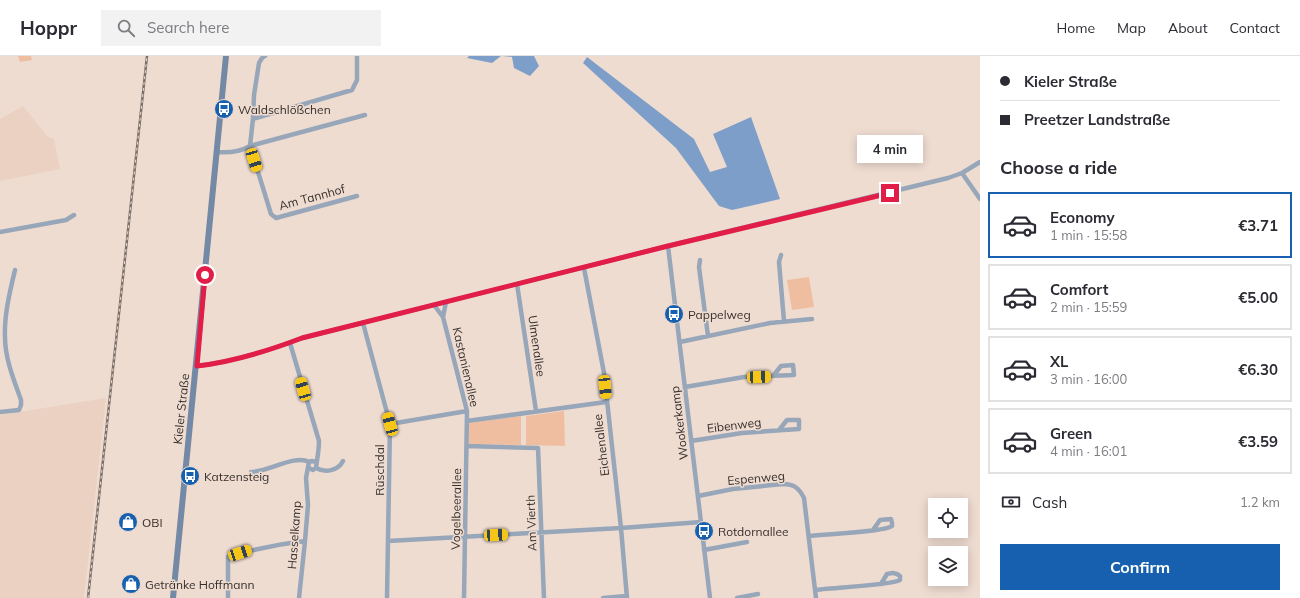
<!DOCTYPE html>
<html lang="en">
<head>
<meta charset="utf-8">
<style>
	:root { --surface:#fff; --page:#f2f2f3; --text:#2b2b33; --muted:#7c7c81; --line:#e1e1e2; --accent:#1660af }
	body { margin:0; font-family:Mulish,sans-serif; background:var(--page); color:var(--text); height:100vh; display:flex; flex-direction:column; font-size:15px; white-space:nowrap }
	* { box-sizing:border-box; margin:0 }
	p { font-size:13px; color:var(--muted) }
	.icon { flex:none; width:22px; height:22px; fill:none; stroke:currentColor; stroke-width:2; stroke-linecap:round; stroke-linejoin:round }
	.map { position:relative; flex:1; overflow:hidden }
	.details { display:flex; flex-direction:column; background:var(--surface); width:320px }
	.details>* { flex:none }
	.hud { display:grid; align-content:center; height:88px; padding:0 20px; background:var(--surface) }
	.tools { position:absolute; left:928px; top:442px; display:grid; gap:8px }
	.tools a { display:grid; place-items:center; width:40px; height:40px; border-radius:0px; background:var(--surface); box-shadow:0 2px 10px #0003; font-size:20px }
	.end { position:absolute; width:18px; height:18px; margin:-9px; border:5px solid #e11d48; background:#fff; box-shadow:0 0 0 2px #fff }
	.from { border-radius:50% }
	.bubble { position:absolute; height:28px; border-radius:0px; background:var(--surface); box-shadow:0 2px 10px #0003; font-size:13px; font-weight:700; line-height:28px; text-align:center }
	.car { position:absolute; width:12px; height:24px; margin:-12px -6px; border-radius:5px; box-shadow:0 0 3px 1px #0007; background:linear-gradient(#f5c518 24%,#345 0 40%,#f5c518 0 76%,#345 0 86%,#f5c518 0) }
	.hud b { display:flex; align-items:center; gap:14px; height:38px; font-size:15px }
	.hud b+b { border-top:1px solid var(--line) }
	.hud i { width:10px; height:10px; background:var(--text) }
	ul { padding:0; list-style:none }
	li { display:flex; align-items:center; gap:12px; height:66px; margin:0 8px 6px; padding:0 12px; border:2px solid var(--line); border-radius:0px }
	li div { flex:1 }
	li b { display:block; font-size:15px }
	li em { font-style:normal; font-weight:700 }
	li.on { border-color:var(--accent) }
	li>.icon { width:36px; height:36px; stroke-width:1.5 }
	h2 { padding:0 20px; font-size:18px; line-height:48px }
	.pay { display:flex; align-items:center; gap:10px; height:44px; padding:0 20px; font-size:15px }
	.pay p { margin-inline-start:auto }
	.primary-button { display:flex; gap:8px; margin-top:auto; padding:8px 20px }
	.primary-button a { flex:1; height:46px; border-radius:0px; background:var(--accent); color:#fff; font-size:16px; font-weight:700; line-height:46px; text-align:center }
	header { display:flex; align-items:center; gap:24px; box-sizing:border-box; height:56px; padding:0 20px; background:var(--surface); border-bottom:1px solid var(--line) }
	header strong { font-size:19px }
	nav { display:flex; gap:22px; margin-inline-start:auto; font-size:14px }
	.search { width:280px; height:36px; background:var(--page); display:flex; align-items:center; gap:10px; box-sizing:border-box; padding:0 14px; border-radius:0px; color:var(--muted); font-size:15px }
	main { display:flex; flex:1; min-height:0 }
	.map>svg:first-child { display:block }
</style>
</head>
<body>
<header>
<strong>Hoppr</strong>
<div class="search"><svg class="icon" aria-label="search" viewBox="0 0 24 24"><circle cx="10" cy="10" r="6"/><path d="M15 15l6 6"/></svg>Search here</div>
<nav><a>Home</a><a>Map</a><a>About</a><a>Contact</a></nav>
</header>
<main>
<div class="map">
<svg width="980" height="542" viewBox="0 0 980 542">
	<rect width="100%" height="100%" fill="#efdcd1"/>
	<path fill="#ebd1c1" d="M23,50l24,30 7,3 6,30 -60,12v-62z
		M106,342l-22,200h-84v-183z"/>
	<path fill="#efbea0" d="M18,0h13l1,4 -12,2z
		M809,221l5,30 -22,3 -5,-30z
		M564,355l1,35 -39,-1v-29z
		M521,360v29l-52,-1v-21z"/>
	<path fill="#7c9ec8" d="M469,0h32l-9,7 -25,-5z
		M502,0h32l5,10 -9,10 -16,-8 -2,-11z
		M587,1l107,82 16,33 17,-5 -14,-33 38,-17 29,82 -48,11 -13,-4 -43,-58 -93,-85z"/>
	<g fill="none" stroke-linecap="round" stroke-linejoin="round">
		<path stroke="#97a6b9" stroke-width="4.5" d="M265,0l-3,2 -3,5 -5,32 -1,24 -3,27 21,68 5,4 81,-22
			M253,63l99,-29 5,-10v-24
			M216,96c12,1 24,0 34,-6l115,-31
			M962,117l18,26
			M0,176l66,-12 8,-5
			M668,190l42,352
			M781,199l-2,7 5,59
			M700,204l-1,7 9,69
			M584,212l20,105 17,155 6,70
			M517,228l19,127
			M434,249l9,12 24,94 -3,187
			M443,261l3,-15
			M363,267l27,101 -3,174
			M680,286l90,-19 42,-4
			M290,287l29,98c0,10 -2,18 -3,27
			M197,310c35,-4 71,-15 105,-28l366,-92 280,-68 14,-5 18,-11
			M685,331l59,-10 50,-2 -1,-10 -12,1 -8,10
			M0,356l19,-2 2,-5v-5c-7,-20 -16,-41 -16,-63 -1,-22 5,-46 10,-67
			M467,365l139,-19
			M390,368l77,-13
			M691,385l51,-8 57,-4v-9h-12l-8,10
			M467,390l71,2 6,150
			M309,412l4,2 3,-2c9,5 22,3 27,-7
			M251,416c17,0 44,-18 58,-10l3,-1 4,1
			M698,440l35,-7 50,-5c11,0 16,4 21,14l12,100
			M809,480c15,-2 75,-4 83,-10v-3l-1,-4 -11,1 -7,10
			M388,485l233,-13 80,-6
			M704,494l43,-8
			M815,534c13,-2 78,-5 85,-10v-4c-4,-4 -8,-3 -13,-2l-6,10
			M228,542v-41c26,-8 51,-13 77,-16
			M299,542l6,-57 3,-36 -2,-27 3,-16
			M603,542l24,-2
			M737,542l21,-4"/>
		<path stroke="#7389a5" stroke-width="6" d="M173,542l53,-542"/>
		<g stroke="#7b7069" stroke-width="2.5">
			<path id="rail" d="M88,542l59,-542"/>
		</g>
		<use href="#rail" stroke="#efdcd1" stroke-width="1" stroke-dasharray="3" stroke-linecap="butt"/>
	</g>
	<g fill="none" stroke-linecap="round" stroke-linejoin="round">
		<path stroke="#e11d48" stroke-width="5" d="M205,219l-8,91c35,-4 71,-15 105,-28l366,-92 222,-53"/>
	</g>
	<defs>
		<g id="bus-disc" transform="scale(1)"><circle r="9.5" fill="#1660af" stroke="#efdcd1"/><path d="M-5-6H5V4H4V6H2V4H-2V6H-4V4H-5ZM-3.5-4V0h7V-4ZM-3.5 1.2v1.5H-2V1.2ZM2 1.2v1.5H3.5V1.2Z" fill="#fff"/></g>
		<g id="shop-disc" transform="scale(1)"><circle r="9.5" fill="#1660af" stroke="#efdcd1"/><path d="M-5-2.5h2.3a2.7 3.5 0 0 1 5.4 0H5L5.5 6h-11ZM-1.5-2.5h3a1.5 2.3 0 0 0-3 0Z" fill="#fff"/></g>
	</defs>
	<g fill-rule="evenodd">
		<use href="#bus-disc" x="224" y="53"/>
		<use href="#bus-disc" x="674" y="258"/>
		<use href="#bus-disc" x="190" y="420"/>
		<use href="#shop-disc" x="128" y="466"/>
		<use href="#bus-disc" x="704" y="475"/>
		<use href="#shop-disc" x="131" y="528"/>
	</g>
	<g text-anchor="middle" dominant-baseline="central" stroke-width="3" stroke-linejoin="round" paint-order="stroke">
		<g font-size="12" fill="#362f2b" stroke="#efdcd1" text-anchor="start">
			<text x="238" y="53">Waldschlößchen</text>
			<text x="688" y="258">Pappelweg</text>
			<text x="204" y="420">Katzensteig</text>
			<text x="142" y="466">OBI</text>
			<text x="718" y="475">Rotdornallee</text>
			<text x="145" y="528">Getränke Hoffmann</text>
		</g>
		<g font-size="12" fill="#362f2b" stroke="#efdcd1">
			<text transform="translate(312 141) rotate(-15)">Am Tannhof</text>
			<text transform="translate(537 290) rotate(82)">Ulmenallee</text>
			<text transform="translate(466 311) rotate(77)">Kastanienallee</text>
			<text transform="translate(181 353) rotate(-84)">Kieler Straße</text>
			<text transform="translate(679 367) rotate(-97)">Wookerkamp</text>
			<text transform="translate(734 369) rotate(-7)">Eibenweg</text>
			<text transform="translate(601 389) rotate(-97)">Eichenallee</text>
			<text transform="translate(379 414) rotate(-90)">Rüschdal</text>
			<text transform="translate(756 422) rotate(-5)">Espenweg</text>
			<text transform="translate(456 453) rotate(-89)">Vogelbeerallee</text>
			<text transform="translate(531 467) rotate(-92)">Am Vierth</text>
			<text transform="translate(294 479) rotate(-86)">Hasselkamp</text>
		</g>
	</g>
</svg>
<div class="tools">
<a><svg class="icon" aria-label="locate" viewBox="0 0 24 24"><circle cx="12" cy="12" r="6"/><path d="M12 2v4M12 18v4M2 12h4M18 12h4"/></svg></a>
<a><svg class="icon" aria-label="layers" viewBox="0 0 24 24"><path d="M12 4l9 5-9 5-9-5zM3 14l9 5 9-5"/></svg></a>
</div>
<i class="end from" style="left:205px;top:219px"></i>
<i class="end" style="left:890px;top:137px"></i>
<div class="bubble" style="left:857px;top:79px;width:66px">4 min</div>
<i class="car" style="left:254px;top:104px;rotate:163deg"></i>
<i class="car" style="left:759px;top:321px;rotate:88deg"></i>
<i class="car" style="left:605px;top:331px;rotate:174deg"></i>
<i class="car" style="left:303px;top:333px;rotate:344deg"></i>
<i class="car" style="left:390px;top:368px;rotate:345deg"></i>
<i class="car" style="left:496px;top:479px;rotate:87deg"></i>
<i class="car" style="left:240px;top:497px;rotate:72deg"></i>
</div>
<section class="details">
<div class="hud">
<b><i class="from"></i>Kieler Straße</b>
<b><i></i>Preetzer Landstraße</b>
</div>
<h2>Choose a ride</h2>
<ul>
<li class="on"><svg class="icon" aria-label="car" viewBox="0 0 24 24"><path d="M5 17H2v-5l4-1 3-4h7l3 4 3 1v5h-3M9 17h6M6 11h13"/><circle cx="7" cy="17" r="2"/><circle cx="17" cy="17" r="2"/></svg><div><b>Economy</b><p>1 min · 15:58</p></div><em>€3.71</em></li>
<li><svg class="icon" aria-label="car" viewBox="0 0 24 24"><path d="M5 17H2v-5l4-1 3-4h7l3 4 3 1v5h-3M9 17h6M6 11h13"/><circle cx="7" cy="17" r="2"/><circle cx="17" cy="17" r="2"/></svg><div><b>Comfort</b><p>2 min · 15:59</p></div><em>€5.00</em></li>
<li><svg class="icon" aria-label="car" viewBox="0 0 24 24"><path d="M5 17H2v-5l4-1 3-4h7l3 4 3 1v5h-3M9 17h6M6 11h13"/><circle cx="7" cy="17" r="2"/><circle cx="17" cy="17" r="2"/></svg><div><b>XL</b><p>3 min · 16:00</p></div><em>€6.30</em></li>
<li><svg class="icon" aria-label="car" viewBox="0 0 24 24"><path d="M5 17H2v-5l4-1 3-4h7l3 4 3 1v5h-3M9 17h6M6 11h13"/><circle cx="7" cy="17" r="2"/><circle cx="17" cy="17" r="2"/></svg><div><b>Green</b><p>4 min · 16:01</p></div><em>€3.59</em></li>
</ul>
<div class="pay"><svg class="icon" aria-label="cash" viewBox="0 0 24 24"><path d="M3 7h18v10H3z"/><circle cx="12" cy="12" r="2"/></svg>Cash<p>1.2 km</p></div>
<div class="primary-button"><a>Confirm</a></div>
</section>
</main>
</body>
</html>
